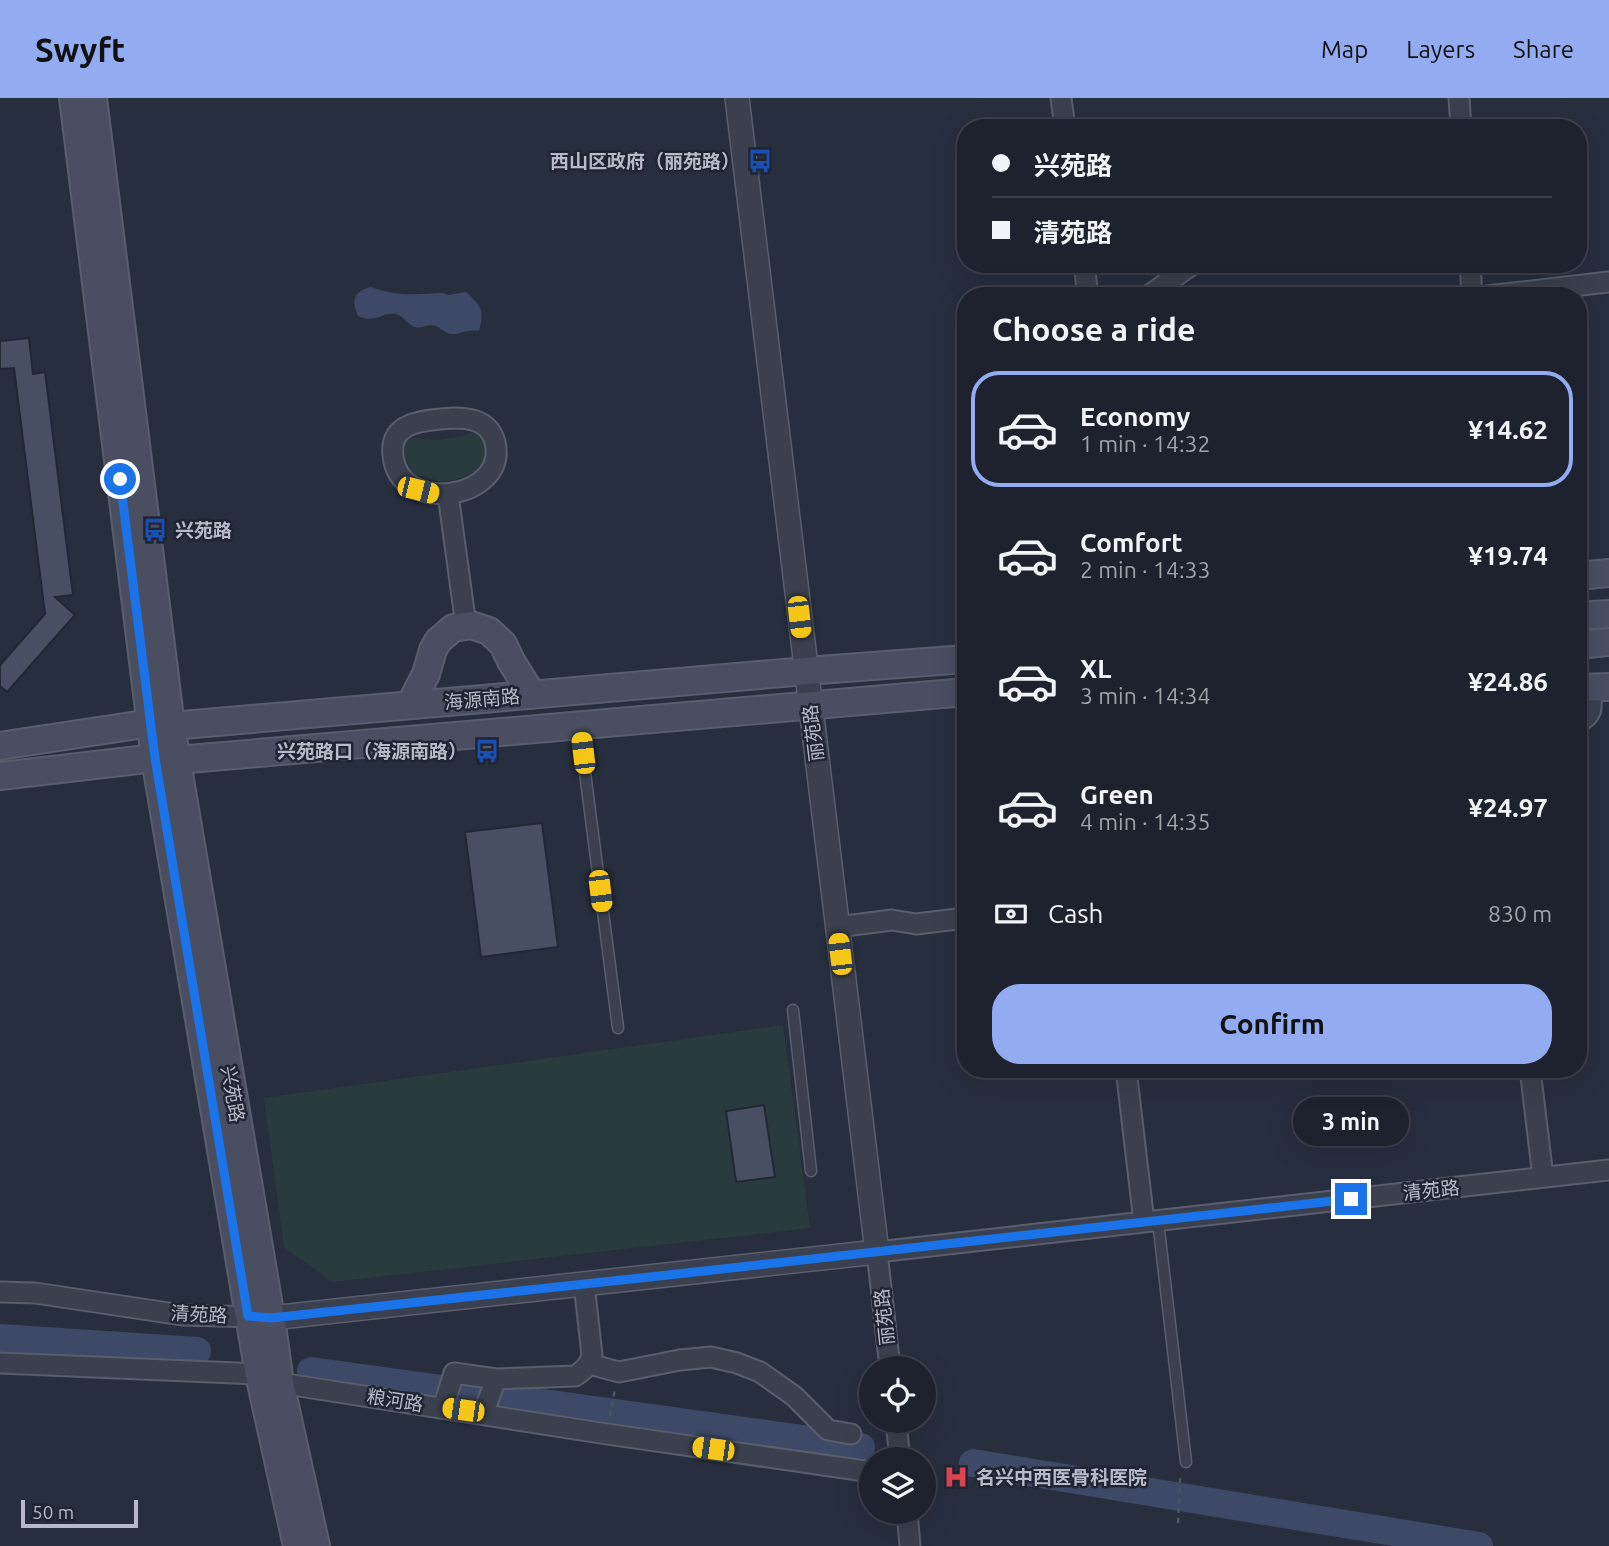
<!DOCTYPE html>
<html lang="en">
<head>
<meta charset="utf-8">
<style>
	:root { --surface:#1d222e; --page:#252a36; --text:#f1f3f6; --muted:#a0a4aa; --line:#3b3f4a; --accent:#93abf1 }
	body { margin:0; font-family:Ubuntu,"Noto Sans SC",sans-serif; background:var(--page); color:var(--text); height:100vh; display:flex; flex-direction:column; font-size:26px; white-space:nowrap }
	* { box-sizing:border-box; margin:0 }
	p { font-size:23px; color:var(--muted) }
	.icon { flex:none; width:38px; height:38px; fill:none; stroke:currentColor; stroke-width:2; stroke-linecap:round; stroke-linejoin:round }
	.map { position:relative; flex:1; overflow:hidden }
	.drawer { position:absolute; left:957px; top:189px; width:630px; height:791px; display:flex; flex-direction:column; background:var(--surface); border-radius:28px; box-shadow:0 7px 28px #0002,0 0 0 2px var(--line) }
	.drawer>* { flex:none }
	.guide { position:absolute; left:957px; top:21px; width:630px; height:154px; border-radius:28px; box-shadow:0 7px 28px #0002,0 0 0 2px var(--line); display:grid; align-content:center; height:154px; padding:0 35px; background:var(--surface) }
	.tools { position:absolute; left:859px; top:1258px; display:grid; gap:14px }
	.tools a { display:grid; place-items:center; width:77px; height:77px; border-radius:50%; background:var(--surface); box-shadow:0 7px 28px #0002,0 0 0 2px var(--line); font-size:35px }
	.scale { position:absolute; left:21px; bottom:18px; width:117px; box-sizing:border-box; padding-left:7px; border:4px solid #b7bbc9; border-top:0; font-size:19px; line-height:24px; white-space:nowrap; color:#b7bbc9; -webkit-text-stroke:5px #1f2533; paint-order:stroke }
	.end { position:absolute; width:32px; height:32px; margin:-16px; border:9px solid #1a73e8; background:#fff; box-shadow:0 0 0 4px #fff }
	.from { border-radius:50% }
	.bubble { position:absolute; height:49px; border-radius:24px; background:var(--surface); box-shadow:0 7px 28px #0002,0 0 0 2px var(--line); font-size:23px; font-weight:600; line-height:49px; text-align:center }
	.car { position:absolute; width:21px; height:42px; margin:-21px -10px; border-radius:9px; box-shadow:0 0 5px 2px #0007; background:linear-gradient(#f5c518 24%,#345 0 40%,#f5c518 0 76%,#345 0 86%,#f5c518 0) }
	.guide b { display:flex; align-items:center; gap:24px; height:66px; font-size:26px }
	.guide b+b { border-top:2px solid var(--line) }
	.guide i { width:18px; height:18px; background:var(--text) }
	ul { padding:0; list-style:none }
	li { display:flex; align-items:center; gap:21px; height:116px; margin:0 14px 10px; padding:0 21px; border:4px solid transparent; border-radius:28px }
	li div { flex:1 }
	li b { display:block; font-size:26px }
	li em { font-style:normal; font-weight:600 }
	li.current { border-color:var(--accent) }
	li>.icon { width:63px; height:63px; stroke-width:1.5 }
	h2 { padding:0 35px; font-size:32px; line-height:84px }
	.pay { display:flex; align-items:center; gap:18px; height:77px; padding:0 35px; font-size:26px }
	.pay p { margin-inline-start:auto }
	.button { display:flex; gap:14px; margin-top:auto; padding:14px 35px }
	.button a { flex:1; height:80px; border-radius:28px; background:var(--accent); color:#111; font-size:28px; font-weight:600; line-height:80px; text-align:center }
	header { display:flex; align-items:center; gap:42px; box-sizing:border-box; height:98px; padding:0 35px; background:var(--accent); color:#111 }
	header strong { font-size:33px }
	nav { display:flex; gap:38px; margin-inline-start:auto; font-size:24px }
	.map>svg:first-child { display:block }
</style>
</head>
<body>
<header>
<strong>Swyft</strong>
<nav><a>Map</a><a>Layers</a><a>Share</a></nav>
</header>
<div class="map">
<svg width="1609" height="1448" viewBox="0 0 1609 1448">
	<rect width="100%" height="100%" fill="#272e3e"/>
	<path fill="#2a3b40" d="M480,331c36,57 -89,76 -74,13l8,-5c23,6 44,2 66,-8z
		M783,927l27,203 -478,54 -48,-35 -20,-149z"/>
	<path fill="#3d4966" d="M371,189c26,10 46,7 72,6l6,2 17,-3c15,14 19,18 13,39 -14,-2 -18,4 -28,3 -6,-1 -9,-5 -15,-8 -7,-3 -15,3 -22,1 -7,-3 -10,-11 -18,-13 -15,-2 -20,10 -38,2 -7,-16 -4,-25 13,-29z"/>
	<g fill="none" stroke-linecap="round" stroke-linejoin="round">
		<path stroke="#3d4966" stroke-width="28" d="M0,1240l197,13
			M311,1273l550,76
			M973,1365l506,83"/>
	</g>
	<path fill="#484f62" stroke="#212735" stroke-width="2" d="M29,240l4,36 12,-2 28,223 -18,2 20,18 -68,77 -7,-6v-21l45,-51 -31,-246 -14,1v-28z
		M542,725l16,124 -77,10 -16,-125z
		M764,1007l11,72 -39,5 -10,-71z"/>
	<g fill="none" stroke-linecap="round" stroke-linejoin="round">
		<g stroke="#585e6c" stroke-width="13">
			<path id="service" d="M579,628l39,302
				M793,912l18,161
				M1158,1123l28,241"/>
		</g>
		<g stroke="#585e6c" stroke-width="23">
			<path id="minor" d="M1061,0l4,30
				M1459,0l2,30
				M1084,166l4,32
				M1470,166l2,32
				M1148,198l45,-32
				M1487,198l122,-14
				M453,320c19,0 36,3 42,24 14,58 -97,74 -102,13 -4,-35 35,-35 60,-37z
				M448,396l18,132
				M1578,624c18,-7 13,-19 12,-34
				M837,829l55,-7 24,4 50,-6
				M1126,971l18,153
				M1530,971l13,108
				M0,1194l35,1 147,22 78,2
				M0,1265l259,11 21,9 327,51 265,38
				M589,1266l30,8 61,-12 31,-3 26,6 23,9 34,24 34,34 23,4
				M890,1270l-13,-116 732,-82
				M443,1310l11,-35 42,6 79,-3c9,-6 14,-10 17,-21l-8,-71
				M483,1316l13,-35
				M896,1323l4,39
				M907,1414l3,34"/>
		</g>
		<g stroke="#585e6c" stroke-width="26">
			<path id="tertiary" d="M271,1220l606,-66 -140,-1154"/>
		</g>
		<g stroke="#585e6c" stroke-width="30">
			<path id="secondary" d="M73,0l82,660 94,558 10,58 38,172
				M93,0l78,628 100,592 9,65 36,163
				M1578,478l31,-3
				M1578,518l31,-2
				M1578,547l31,-3
				M1578,590l31,-1
				M410,607l16,-31 7,-24 5,-9 15,-13 18,-3 18,6 14,13 8,17 21,34
				M0,648l151,-23 20,3 635,-55 160,-12
				M0,678l155,-18 22,2 789,-68"/>
		</g>
		<path stroke="#47575c" stroke-width="2.5" stroke-dasharray="5 5" stroke-linecap="butt" d="M610,1318l5,-27
			M1178,1425l2,-43 2,-6"/>
		<use href="#service" stroke="#3b404e" stroke-width="10"/>
		<use href="#minor" stroke="#3b404e" stroke-width="19"/>
		<use href="#tertiary" stroke="#3b404e" stroke-width="23"/>
		<use href="#secondary" stroke="#494f61" stroke-width="26"/>
	</g>
	<g fill="none" stroke-linecap="round" stroke-linejoin="round">
		<path stroke="#1a73e8" stroke-width="9" d="M120,381l35,279 93,558 23,2 397,-43 683,-76"/>
	</g>
	<defs>
		<g id="bus-bare" transform="scale(1.89)"><path d="M-5-6H5V4H4V6H2V4H-2V6H-4V4H-5ZM-3.5-4V0h7V-4ZM-3.5 1.2v1.5H-2V1.2ZM2 1.2v1.5H3.5V1.2Z" fill="#1a4fb4" stroke="#1f2533" stroke-width="2.5" paint-order="stroke"/></g>
		<g id="hospital-bare" transform="scale(1.89)"><path d="M-5-5h3v3.5h4V-5h3V5h-3V1.5h-4V5h-3Z" fill="#e0444e" stroke="#1f2533" stroke-width="2.5" paint-order="stroke"/></g>
	</defs>
	<g fill-rule="evenodd">
		<use href="#bus-bare" x="760" y="63"/>
		<use href="#bus-bare" x="155" y="432"/>
		<use href="#bus-bare" x="487" y="653"/>
		<use href="#hospital-bare" x="956" y="1379"/>
	</g>
	<g text-anchor="middle" dominant-baseline="central" stroke-width="5" stroke-linejoin="round" paint-order="stroke">
		<g font-size="19" font-weight="bold" fill="#b7bbc9" stroke="#1f2533" text-anchor="end">
			<text x="740" y="63">西山区政府（丽苑路）</text>
			<text x="175" y="432" text-anchor="start">兴苑路</text>
			<text x="467" y="653">兴苑路口（海源南路）</text>
			<text x="976" y="1379" text-anchor="start">名兴中西医骨科医院</text>
		</g>
		<g font-size="19" fill="#b7bbc9" stroke="#1f2533">
			<text transform="translate(482 601) rotate(-5)">海源南路</text>
			<text transform="translate(813 635) rotate(-97)">丽苑路</text>
			<text transform="translate(233 996) rotate(80)">兴苑路</text>
			<text transform="translate(1431 1092) rotate(-6)">清苑路</text>
			<text transform="translate(199 1216) rotate(3)">清苑路</text>
			<text transform="translate(884 1219) rotate(-96)">丽苑路</text>
			<text transform="translate(395 1302) rotate(9)">粮河路</text>
		</g>
	</g>
</svg>
<div class="tools">
<a><svg class="icon" aria-label="locate" viewBox="0 0 24 24"><circle cx="12" cy="12" r="6"/><path d="M12 2v4M12 18v4M2 12h4M18 12h4"/></svg></a>
<a><svg class="icon" aria-label="layers" viewBox="0 0 24 24"><path d="M12 4l9 5-9 5-9-5zM3 14l9 5 9-5"/></svg></a>
</div>
<div class="scale">50 m</div>
<i class="end from" style="left:120px;top:381px"></i>
<i class="end" style="left:1351px;top:1101px"></i>
<div class="bubble" style="left:1293px;top:999px;width:116px">3 min</div>
<i class="car" style="left:418px;top:392px;rotate:104deg"></i>
<i class="car" style="left:799px;top:519px;rotate:173deg"></i>
<i class="car" style="left:583px;top:655px;rotate:353deg"></i>
<i class="car" style="left:600px;top:793px;rotate:173deg"></i>
<i class="car" style="left:840px;top:856px;rotate:353deg"></i>
<i class="car" style="left:463px;top:1312px;rotate:278deg"></i>
<i class="car" style="left:713px;top:1351px;rotate:278deg"></i>
<div class="guide">
<b><i class="from"></i>兴苑路</b>
<b><i></i>清苑路</b>
</div>
<section class="drawer">
<h2>Choose a ride</h2>
<ul>
<li class="current"><svg class="icon" aria-label="car" viewBox="0 0 24 24"><path d="M5 17H2v-5l4-1 3-4h7l3 4 3 1v5h-3M9 17h6M6 11h13"/><circle cx="7" cy="17" r="2"/><circle cx="17" cy="17" r="2"/></svg><div><b>Economy</b><p>1 min · 14:32</p></div><em>¥14.62</em></li>
<li><svg class="icon" aria-label="car" viewBox="0 0 24 24"><path d="M5 17H2v-5l4-1 3-4h7l3 4 3 1v5h-3M9 17h6M6 11h13"/><circle cx="7" cy="17" r="2"/><circle cx="17" cy="17" r="2"/></svg><div><b>Comfort</b><p>2 min · 14:33</p></div><em>¥19.74</em></li>
<li><svg class="icon" aria-label="car" viewBox="0 0 24 24"><path d="M5 17H2v-5l4-1 3-4h7l3 4 3 1v5h-3M9 17h6M6 11h13"/><circle cx="7" cy="17" r="2"/><circle cx="17" cy="17" r="2"/></svg><div><b>XL</b><p>3 min · 14:34</p></div><em>¥24.86</em></li>
<li><svg class="icon" aria-label="car" viewBox="0 0 24 24"><path d="M5 17H2v-5l4-1 3-4h7l3 4 3 1v5h-3M9 17h6M6 11h13"/><circle cx="7" cy="17" r="2"/><circle cx="17" cy="17" r="2"/></svg><div><b>Green</b><p>4 min · 14:35</p></div><em>¥24.97</em></li>
</ul>
<div class="pay"><svg class="icon" aria-label="cash" viewBox="0 0 24 24"><path d="M3 7h18v10H3z"/><circle cx="12" cy="12" r="2"/></svg>Cash<p>830 m</p></div>
<div class="button"><a>Confirm</a></div>
</section>
</div>
</body>
</html>
